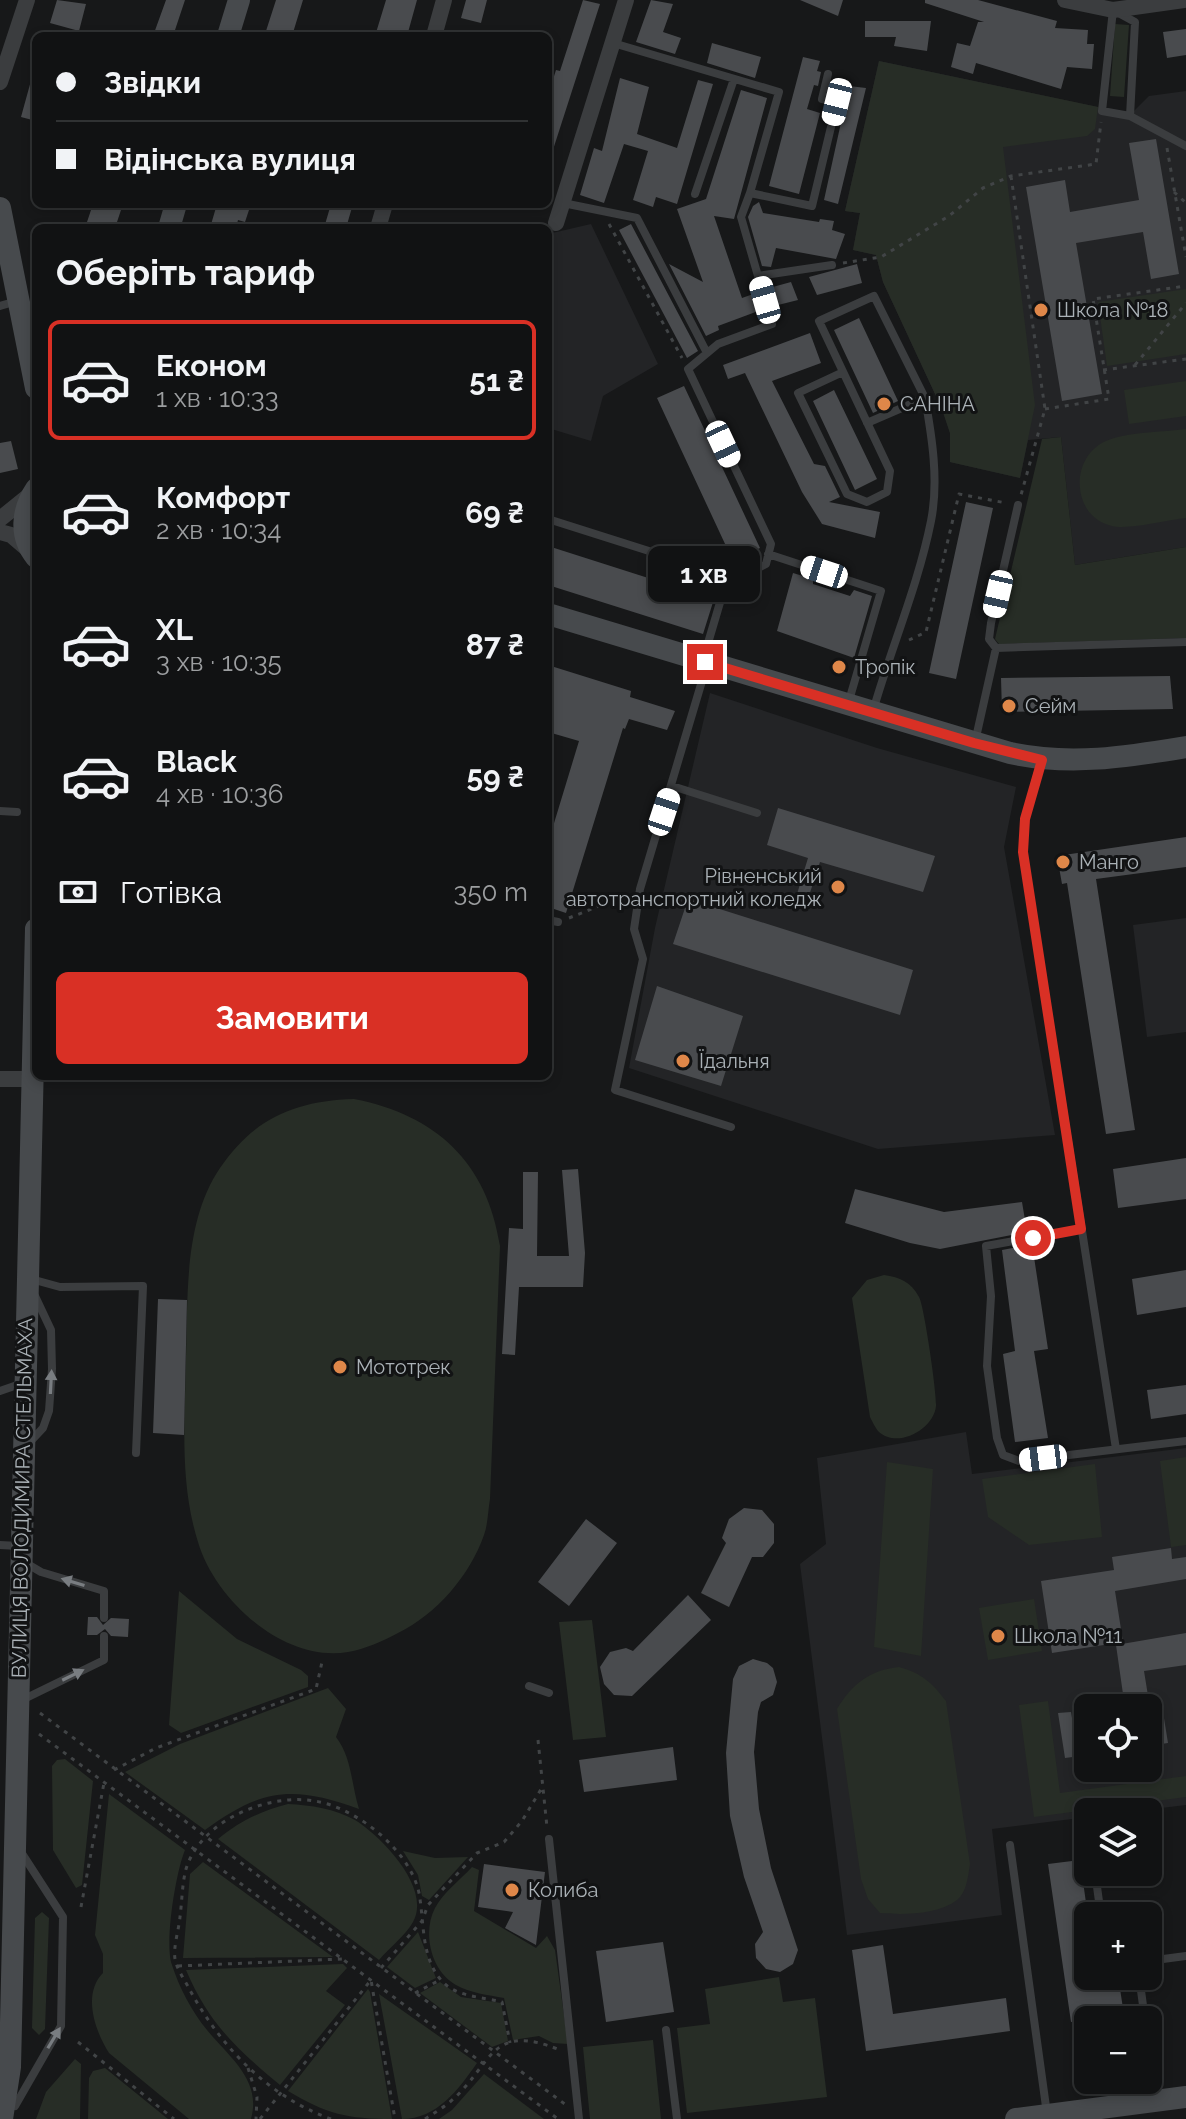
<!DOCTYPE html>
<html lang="uk">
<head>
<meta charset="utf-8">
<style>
	:root { --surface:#111213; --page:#1e2021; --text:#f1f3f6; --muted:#9c9ea0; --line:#303233; --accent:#d93025 }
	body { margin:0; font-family:Raleway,sans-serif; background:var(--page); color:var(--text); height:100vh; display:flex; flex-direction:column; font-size:30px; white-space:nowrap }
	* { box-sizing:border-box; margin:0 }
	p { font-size:26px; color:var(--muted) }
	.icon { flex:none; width:44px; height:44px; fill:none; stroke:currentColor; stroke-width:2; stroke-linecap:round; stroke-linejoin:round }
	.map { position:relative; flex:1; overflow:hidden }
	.details { position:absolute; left:32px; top:224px; width:520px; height:856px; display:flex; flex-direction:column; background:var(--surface); border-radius:12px; box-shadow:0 4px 12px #0003,0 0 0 2px var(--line) }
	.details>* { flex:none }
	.hud { position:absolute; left:32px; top:32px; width:520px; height:176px; border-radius:12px; box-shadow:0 4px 12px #0003,0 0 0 2px var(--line); display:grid; align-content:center; height:176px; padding:0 24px; background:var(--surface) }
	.fabs { position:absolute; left:1074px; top:1694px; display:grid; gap:16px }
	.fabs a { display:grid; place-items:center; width:88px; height:88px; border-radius:12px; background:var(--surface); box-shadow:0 4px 12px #0003,0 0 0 2px var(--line); font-size:40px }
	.end { position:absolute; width:36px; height:36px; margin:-18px; border:10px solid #d93025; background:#fff; box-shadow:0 0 0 4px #fff }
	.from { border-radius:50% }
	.bubble { position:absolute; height:56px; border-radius:12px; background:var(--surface); box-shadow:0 4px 12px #0003,0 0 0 2px var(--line); font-size:26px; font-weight:700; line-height:56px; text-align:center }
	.car { position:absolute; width:24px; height:48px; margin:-24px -12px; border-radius:10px; box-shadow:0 0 6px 2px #0007; background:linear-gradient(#fff 24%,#345 0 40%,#fff 0 76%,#345 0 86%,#fff 0) }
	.hud b { display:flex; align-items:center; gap:28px; height:76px; font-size:30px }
	.hud b+b { border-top:2px solid var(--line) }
	.hud i { width:20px; height:20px; background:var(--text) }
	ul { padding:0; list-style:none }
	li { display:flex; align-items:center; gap:24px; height:120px; margin:0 16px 12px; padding:0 8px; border:4px solid transparent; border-radius:12px }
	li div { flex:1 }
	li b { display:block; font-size:30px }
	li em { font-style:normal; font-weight:700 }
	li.selected { border-color:var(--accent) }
	li>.icon { width:72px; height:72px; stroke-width:1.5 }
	h2 { padding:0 24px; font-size:36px; line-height:96px }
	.pay { display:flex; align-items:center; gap:20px; height:88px; padding:0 24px; font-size:30px }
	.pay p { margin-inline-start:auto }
	.button { display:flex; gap:16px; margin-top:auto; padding:16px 24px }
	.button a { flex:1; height:92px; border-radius:12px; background:var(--accent); color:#fff; font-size:32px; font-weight:700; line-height:92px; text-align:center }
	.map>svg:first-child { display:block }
</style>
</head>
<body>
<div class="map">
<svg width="1186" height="2119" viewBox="0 0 1186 2119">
	<rect width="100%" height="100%" fill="#171819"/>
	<path fill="#232426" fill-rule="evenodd" d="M879,61l252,53 18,-18 37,-5v456l-111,18 -14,-128 -33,3 -8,38 -70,-16v-29l-8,-24 -59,-127 -7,-27 -23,-5 7,-37 -15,-2z
		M591,224l67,140 -55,32 -12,45 -43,-13v-194z
		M710,693l167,55 139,39 -12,60 51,288 -177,14 -249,-81 26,-140z
		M1186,918v114l-39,5 -14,-112z
		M966,1432l6,42 214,-26v357l-58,7h-40v5l-96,12 10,86 -155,20 -47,-371 26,-20 -9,-86zM1088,1708h60v60h-60z"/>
	<path fill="#272d26" d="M1115,24l14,1 -5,72 -14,-1z
		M879,61l219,46 -3,22 -8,7 -84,11 32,258 -15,73 -70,-16v-29l-8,-24 -59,-127 -7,-27 -23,-5 7,-37 -15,-2z
		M1186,289v65l-79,12 -9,-64z
		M1186,381v35l-57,8 -5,-34z
		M1186,429v89c-19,2 -57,12 -74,8 -41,-9 -43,-69 -6,-85 20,-9 58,-9 80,-12z
		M1061,437l14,128 111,-18v91l-187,6 -4,-5 47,-200z
		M354,1099c82,16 133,63 146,147l-10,253c-2,11 -2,25 -6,36 -14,40 -47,79 -86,98 -15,8 -33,16 -50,19 -64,11 -133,-52 -150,-110 -19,-60 -13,-124 -12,-186 2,-62 -2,-135 34,-188 34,-50 75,-67 134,-69z
		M884,1275c16,2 27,7 35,22 5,8 18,97 17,109 -2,23 -38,43 -57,26 -3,-3 -7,-11 -9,-15l-18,-119 15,-18z
		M1186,1457v88l-15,2 -11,-86z
		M887,1462l46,7 -12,187 -47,-9z
		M1095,1464l7,73 -73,8 -41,-28 -6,-38z
		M179,1591l58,48 64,31 7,6v11l-127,46 -12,-8z
		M1034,1599l8,52 -54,9 -9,-52z
		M592,1620l14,117 -33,3 -14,-118z
		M899,1667c23,6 34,17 47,34l24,163c-2,12 -3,28 -13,36 -19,15 -55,15 -77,13l-12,-14 -7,-20 -24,-170c15,-25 33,-39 62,-42z
		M328,1688l18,21 -10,28c16,21 15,46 23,72 -66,-24 -97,-21 -154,21l-80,-58 55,-28z
		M1048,1701l12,92 126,-17v21l-152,20 -15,-112z
		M65,1759l28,22 -11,104 -6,3 -23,-38 -1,-84 5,-6z
		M109,1794l76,56c-9,21 -21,94 -13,115 7,22 20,47 35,65 22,27 55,50 44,89h-62l-80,-66c-14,-22 -27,-59 -6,-80v-19l-8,-19z
		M288,1804c23,1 47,5 67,16 26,16 77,68 58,102 -8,14 -24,26 -34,38l-161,-121c22,-18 43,-28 70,-35z
		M403,1851l32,7 33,-1 -39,43 -7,-4 -4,-21z
		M203,1862l130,95 -150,1 7,-84z
		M472,1867l7,3 -5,41 62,37 11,-12 8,14 13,94 -15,-1 -14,-7 -26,4 -9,-42c-16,-3 -34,-5 -48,-13 -25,-14 -34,-52 -21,-77 8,-15 25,-28 37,-41z
		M42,1912l7,6 -4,111 -6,6 -7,-7 3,-110z
		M418,1932l18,46 -21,10 -28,-21z
		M343,1964l4,4 -21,23 19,14 -65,80c-44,-37 -71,-61 -94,-115z
		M779,1977l4,25 32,-4 12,99 -140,16 -10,-85 33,-4 -5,-35z
		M440,1982l21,15 40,6 7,38 -16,6 -72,-54z
		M368,1989l2,3 22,127c-44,0 -66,-5 -104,-28z
		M379,1994l98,69c-18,26 -40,56 -75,56z
		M653,2040l8,79h-71l-7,-72z
		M75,2059l6,5 -1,55h-44l10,-27z
		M105,2068l63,51h-80l1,-41 4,-7z
		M484,2074l60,45h-105l13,-9z"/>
	<path fill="#494b4e" d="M57,0l29,4 -7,27 -29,-8z
		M166,0h19l-12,36h-20z
		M276,0h27l-11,36 -26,-5z
		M386,0h31l-10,36h-32z
		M466,0h21l-6,23 -20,-5z
		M583,0l17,4 -50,155h-2v-64l8,-25 4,1z
		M651,0l22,4 -10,28 18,6 -6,16 -39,-12z
		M800,0h43l-5,16z
		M925,0h53l79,21 -2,7 33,2 -1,14h7l-2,25 -25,-2 -6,22 -85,-26 -3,11 -22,-7 6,-24 13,3 8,-24h6l-59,-19z
		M865,21h66l-4,30 -33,-5 2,-9h-31z
		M1186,29v26l-19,3 -4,-26z
		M712,43l49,14 -6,21 -48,-15z
		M803,57l17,4 -3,10 4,1 -3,14 -4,-1 -7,24 13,4 -21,81 -30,-8z
		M32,77h4v44l-15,-4z
		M620,78l29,9 -12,47 40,14 21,-68 15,4 -36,120 -21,-7 -3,10 -20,-7 15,-49 -24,-7 -20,59 -24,-8 14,-47 8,3z
		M849,86l17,2 -28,116 -14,-4z
		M741,90l26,8 -33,121 -20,-3 28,82 14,-5 5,17 -43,16 1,4 -13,6 -37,-72 34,18 -26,-73 29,-10z
		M1156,139l23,135 -28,5 -8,-47 -67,11 26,151 -40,7 -36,-214 39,-7 5,32 69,-12 -10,-57z
		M759,202l4,11 56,9 1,-3 14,2 -2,9 13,4 -9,25 -60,-11 -5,19 -9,-1 -14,-49 5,-11z
		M93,204h30l-8,24h-30z
		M217,204h34l-6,18 -7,-2 -2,8h-26z
		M331,204h22l-7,24h-22z
		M631,224l67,127 -11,7 -68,-128z
		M857,264l5,19 -45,12 -8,-18z
		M791,282l7,18 -24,6 -5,-18z
		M859,318l39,83 -25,12 -39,-83z
		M810,333l11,30 -49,18 42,83 11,2 15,31 -11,5 51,10 -5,26 -53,-14 -20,-32 -57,-119 -17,6 -5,-14z
		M684,386l76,162 -27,13 -76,-163z
		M834,390l43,89 -22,11 -42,-89z
		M11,441l7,28 -18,4v-30z
		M966,502l27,6 -37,171 -27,-6z
		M548,546l166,53 -11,35 -155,-49z
		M793,573l20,6v5l37,12 4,-6 18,6 -18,62 -77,-27z
		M551,666l80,25 -1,6 45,14 -8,19 -38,-11 -4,10 -2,-1 -57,185 -18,-6v-64l31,-102 -31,-9z
		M1170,676l3,33 -171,3 -1,-34z
		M778,808l157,48 -12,36 -103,-30 -15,46 -11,-4 14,-46 -41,-13z
		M1186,837v30l-90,12 39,251 -29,4 -39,-251 -5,1 -5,-28z
		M688,899l225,71 -13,45 -227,-71z
		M657,986l86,30 -22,70 -86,-26z
		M1186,1158v41l-68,9 -5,-39z
		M578,1169l7,84 -2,34h-64l-4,68 -13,-1 7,-126 14,1v-57h15l-1,84h32l-7,-86z
		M855,1189l89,23 78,-10 5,30 -87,17 -30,-6 -65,-20z
		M1029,1245l2,13 3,-1 14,92 -14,2 14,87 -33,4 -12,-88 12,-3 -13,-101z
		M1186,1270v37l-49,8 -5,-36z
		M158,1299l29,1 -3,135 -31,-2z
		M1186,1385v29l-35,5 -4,-29z
		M744,1508l18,2 12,14v19l-11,14h-11l-23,50 -28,-14 25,-50 -4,-5 7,-19z
		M586,1519l31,24 -48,63 -31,-24z
		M1171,1548l1,11 14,-2v22l-71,12 8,51 -71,11 -11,-72 73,-11 -2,-13z
		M688,1595l23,25 -79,76 -18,-1 -10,-11 -4,-17 10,-15 16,-4 7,3z
		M88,1617h9l6,8 8,-7 18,1 -1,18 -17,-1 -6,-7 -8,6h-10z
		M1186,1633v32l-42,6 6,37h-25l-9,-63z
		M753,1659l14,4 6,5 4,14 -4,13 -12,7 -3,10 -4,40 5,57 12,59 27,82 -5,14 -13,8 -14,-3 -10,-11 -1,-14 8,-12 -19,-55 -14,-61 -4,-63 7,-74 6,-13z
		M1071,1712l3,18 14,-2v27l-23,3 -7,-45z
		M1163,1712l5,31 -20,3v-31z
		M673,1747l4,33 -93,12 -5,-32z
		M1080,1860l8,57v59h8l2,9 21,-3 5,33 -53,7 -23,-158z
		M484,1864l61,8 -9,73 -31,-17 8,-16 -35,-5z
		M663,1942l11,70 -68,10 -10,-71z
		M883,1945l10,69 113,-16 4,33 -144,20 -14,-101z"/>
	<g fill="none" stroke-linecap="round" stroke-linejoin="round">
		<path stroke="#414446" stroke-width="3" stroke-dasharray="4 6" stroke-linecap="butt" d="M1167,148l19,109
			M1011,176l34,233 -24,86
			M1174,192l12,11
			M609,224l73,134
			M843,263l38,-6 68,-41 34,-28 28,-12 85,-12 5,-42
			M1135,365l51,-62
			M1103,370l83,-11
			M1045,409l64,-10 -16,-100 93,-13
			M909,640l17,-8 33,-138 47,9
			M569,918l60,-24
			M40,1713l526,392
			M39,1734l519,385
			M538,1740l9,87
			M114,1770l42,-22 160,-59 6,-27
			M81,1907l23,-124
			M178,1966l164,-7
			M381,1968l41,-47 6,-16 49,-52 27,-11 18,-21 21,-35
			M415,1993l25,-13
			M78,2042l96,77
			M248,2068l9,29 -1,22
			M260,2119l111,-139 24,139
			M331,2119c-62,-22 -109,-71 -140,-127 -5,-10 -14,-22 -16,-33 -2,-12 4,-30 5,-42 2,-15 2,-33 6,-48 15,-49 82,-76 129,-68 43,7 100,53 105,98 4,27 2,59 21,81 14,17 42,17 61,22l8,41
			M425,2119c9,-6 18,-11 26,-18 42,-36 38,-80 109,-51"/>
		<path stroke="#3b3d3f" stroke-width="8" d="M1113,10l22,12 -5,94 -28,-5z
			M613,43l166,49 -29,101 62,13 25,-104 -15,-3 6,-25
			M1130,116l56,30
			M750,193l-9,24 17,59 74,-11
			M695,194l39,-115
			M563,203l74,15 70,135
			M0,306l17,-5
			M843,372l-45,21 49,101 20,8 20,-10 3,-21 -71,-150 55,-25 51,102 -58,25
			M548,519l164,52 19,11 35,-18 5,-20 -83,-175 30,-25 54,-20 -14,-48
			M768,554l113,37 -33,113
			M996,648l190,-6
			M873,711c18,-63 45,-125 58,-190 8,-40 1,-84 -6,-123
			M975,742l21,-94 -7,-9 2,-16 27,-118
			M1041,761l-16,58 -2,33 93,597
			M672,786l85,27
			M0,811l17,1
			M548,920l10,2
			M731,1127l-116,-37 28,-131 -9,-30 6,-40 62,-208 6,-38 16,-54 7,-7
			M1081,1229l-95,17 5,50 -4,70 10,72 6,17 16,6 167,-20
			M31,1279l29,8 83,-1 -7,167
			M0,1391l23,-8
			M28,1444l15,-16 6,-17 3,-42 -1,-39 -16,-34
			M0,1545l19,1
			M24,1562l17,10 63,19v27
			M529,1686l20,7
			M20,1701l84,-41v-24
			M549,1839l30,280
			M1010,1845l37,269
			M1095,1872l6,44
			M1148,1961l38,-5
			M1139,1976l6,44
			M666,2030l11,89
			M1148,2041l8,59
			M15,2106l46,-80 2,-109 -42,-65"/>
		<path stroke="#3b3d3f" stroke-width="16" d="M1065,0l48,10 71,-10
			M434,36l10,-36
			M0,82l27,-82
			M556,223l70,-223
			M378,228l7,-24
			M0,519l31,-25
			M0,532l11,3 21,18
			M0,1079h31"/>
		<path stroke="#474a4d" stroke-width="22" d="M228,36l11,-36
			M0,208l36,180
			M169,228l7,-24
			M36,489c-14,21 -17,47 0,68
			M548,614l462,139c60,13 116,4 176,-6
			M2,2119l8,-52 26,-1138
			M1016,2119l170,-22"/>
	</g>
	<defs><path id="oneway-solid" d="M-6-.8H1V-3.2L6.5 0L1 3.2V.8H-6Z" transform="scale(2)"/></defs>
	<g fill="#797d81">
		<use href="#oneway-solid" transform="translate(51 1382) rotate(-87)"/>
		<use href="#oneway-solid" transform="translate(73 1582) rotate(-163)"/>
		<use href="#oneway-solid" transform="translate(73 1675) rotate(-26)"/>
		<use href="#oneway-solid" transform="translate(54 2038) rotate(-59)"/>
	</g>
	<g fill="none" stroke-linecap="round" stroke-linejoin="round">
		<path stroke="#d93025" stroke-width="10" d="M705,662l269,81 68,17 -17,59 -2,33 58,377 -48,9"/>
	</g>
	<g fill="#df8749" stroke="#121314" stroke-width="3">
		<circle cx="1041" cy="310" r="8"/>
		<circle cx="884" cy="404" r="8"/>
		<circle cx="839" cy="667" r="8"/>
		<circle cx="1009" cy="706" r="8"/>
		<circle cx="1063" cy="862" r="8"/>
		<circle cx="838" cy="887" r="8"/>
		<circle cx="683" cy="1061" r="8"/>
		<circle cx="340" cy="1367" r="8"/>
		<circle cx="998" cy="1636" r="8"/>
		<circle cx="512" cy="1890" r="8"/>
	</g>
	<g text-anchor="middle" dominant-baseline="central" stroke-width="6" stroke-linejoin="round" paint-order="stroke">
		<g font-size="20" fill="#abb2b7" stroke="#121314" text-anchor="start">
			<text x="1057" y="310">Школа №18</text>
			<text x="900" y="404">САНІНА</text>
			<text x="855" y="667">Тропік</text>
			<text x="1025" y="706">Сейм</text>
			<text x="1079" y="862">Манго</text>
			<text x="822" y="876" text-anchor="end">Рівненський<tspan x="822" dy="23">автотранспортний коледж</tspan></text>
			<text x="699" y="1061">Їдальня</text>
			<text x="356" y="1367">Мототрек</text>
			<text x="1014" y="1636">Школа №11</text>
			<text x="528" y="1890">Колиба</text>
		</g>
		<g font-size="20" fill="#abb2b7" stroke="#121314">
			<text transform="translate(22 1498) rotate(-89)">ВУЛИЦЯ ВОЛОДИМИРА СТЕЛЬМАХА</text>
		</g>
	</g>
</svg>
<div class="fabs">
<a><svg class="icon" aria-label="locate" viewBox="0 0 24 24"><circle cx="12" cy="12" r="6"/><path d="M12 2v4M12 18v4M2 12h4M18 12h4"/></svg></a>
<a><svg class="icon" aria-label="layers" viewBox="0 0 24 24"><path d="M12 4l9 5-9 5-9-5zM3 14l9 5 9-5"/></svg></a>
<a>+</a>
<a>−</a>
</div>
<i class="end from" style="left:1033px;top:1238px"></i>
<i class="end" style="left:705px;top:662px"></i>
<div class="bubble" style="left:648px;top:546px;width:112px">1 хв</div>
<i class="car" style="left:837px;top:102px;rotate:194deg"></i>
<i class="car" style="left:765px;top:300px;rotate:344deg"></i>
<i class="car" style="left:723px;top:444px;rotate:155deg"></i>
<i class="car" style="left:824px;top:572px;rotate:288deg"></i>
<i class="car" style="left:998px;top:594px;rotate:193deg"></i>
<i class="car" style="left:664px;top:812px;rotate:18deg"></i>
<i class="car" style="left:1043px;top:1458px;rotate:263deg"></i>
<div class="hud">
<b><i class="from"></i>Звідки</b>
<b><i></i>Відінська вулиця</b>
</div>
<section class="details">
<h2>Оберіть тариф</h2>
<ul>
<li class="selected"><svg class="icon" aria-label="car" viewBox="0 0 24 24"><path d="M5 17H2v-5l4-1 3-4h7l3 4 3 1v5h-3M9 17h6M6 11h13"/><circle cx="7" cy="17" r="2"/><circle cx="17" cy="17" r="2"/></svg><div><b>Економ</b><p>1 хв · 10:33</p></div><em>51 ₴</em></li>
<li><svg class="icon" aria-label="car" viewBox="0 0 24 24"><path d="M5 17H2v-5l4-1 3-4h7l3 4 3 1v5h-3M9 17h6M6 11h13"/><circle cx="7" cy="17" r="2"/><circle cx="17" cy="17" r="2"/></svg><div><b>Комфорт</b><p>2 хв · 10:34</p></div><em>69 ₴</em></li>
<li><svg class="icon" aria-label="car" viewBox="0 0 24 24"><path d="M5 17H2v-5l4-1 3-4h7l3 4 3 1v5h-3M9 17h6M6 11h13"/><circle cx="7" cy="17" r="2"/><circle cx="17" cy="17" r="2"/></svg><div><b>XL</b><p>3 хв · 10:35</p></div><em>87 ₴</em></li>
<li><svg class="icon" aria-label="car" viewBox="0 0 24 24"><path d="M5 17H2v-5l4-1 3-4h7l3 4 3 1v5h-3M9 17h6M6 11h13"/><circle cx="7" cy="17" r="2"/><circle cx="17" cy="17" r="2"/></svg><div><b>Black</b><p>4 хв · 10:36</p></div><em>59 ₴</em></li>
</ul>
<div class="pay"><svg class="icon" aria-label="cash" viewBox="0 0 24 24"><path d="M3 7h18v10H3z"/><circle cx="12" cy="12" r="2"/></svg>Готівка<p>350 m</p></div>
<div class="button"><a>Замовити</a></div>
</section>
</div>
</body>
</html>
